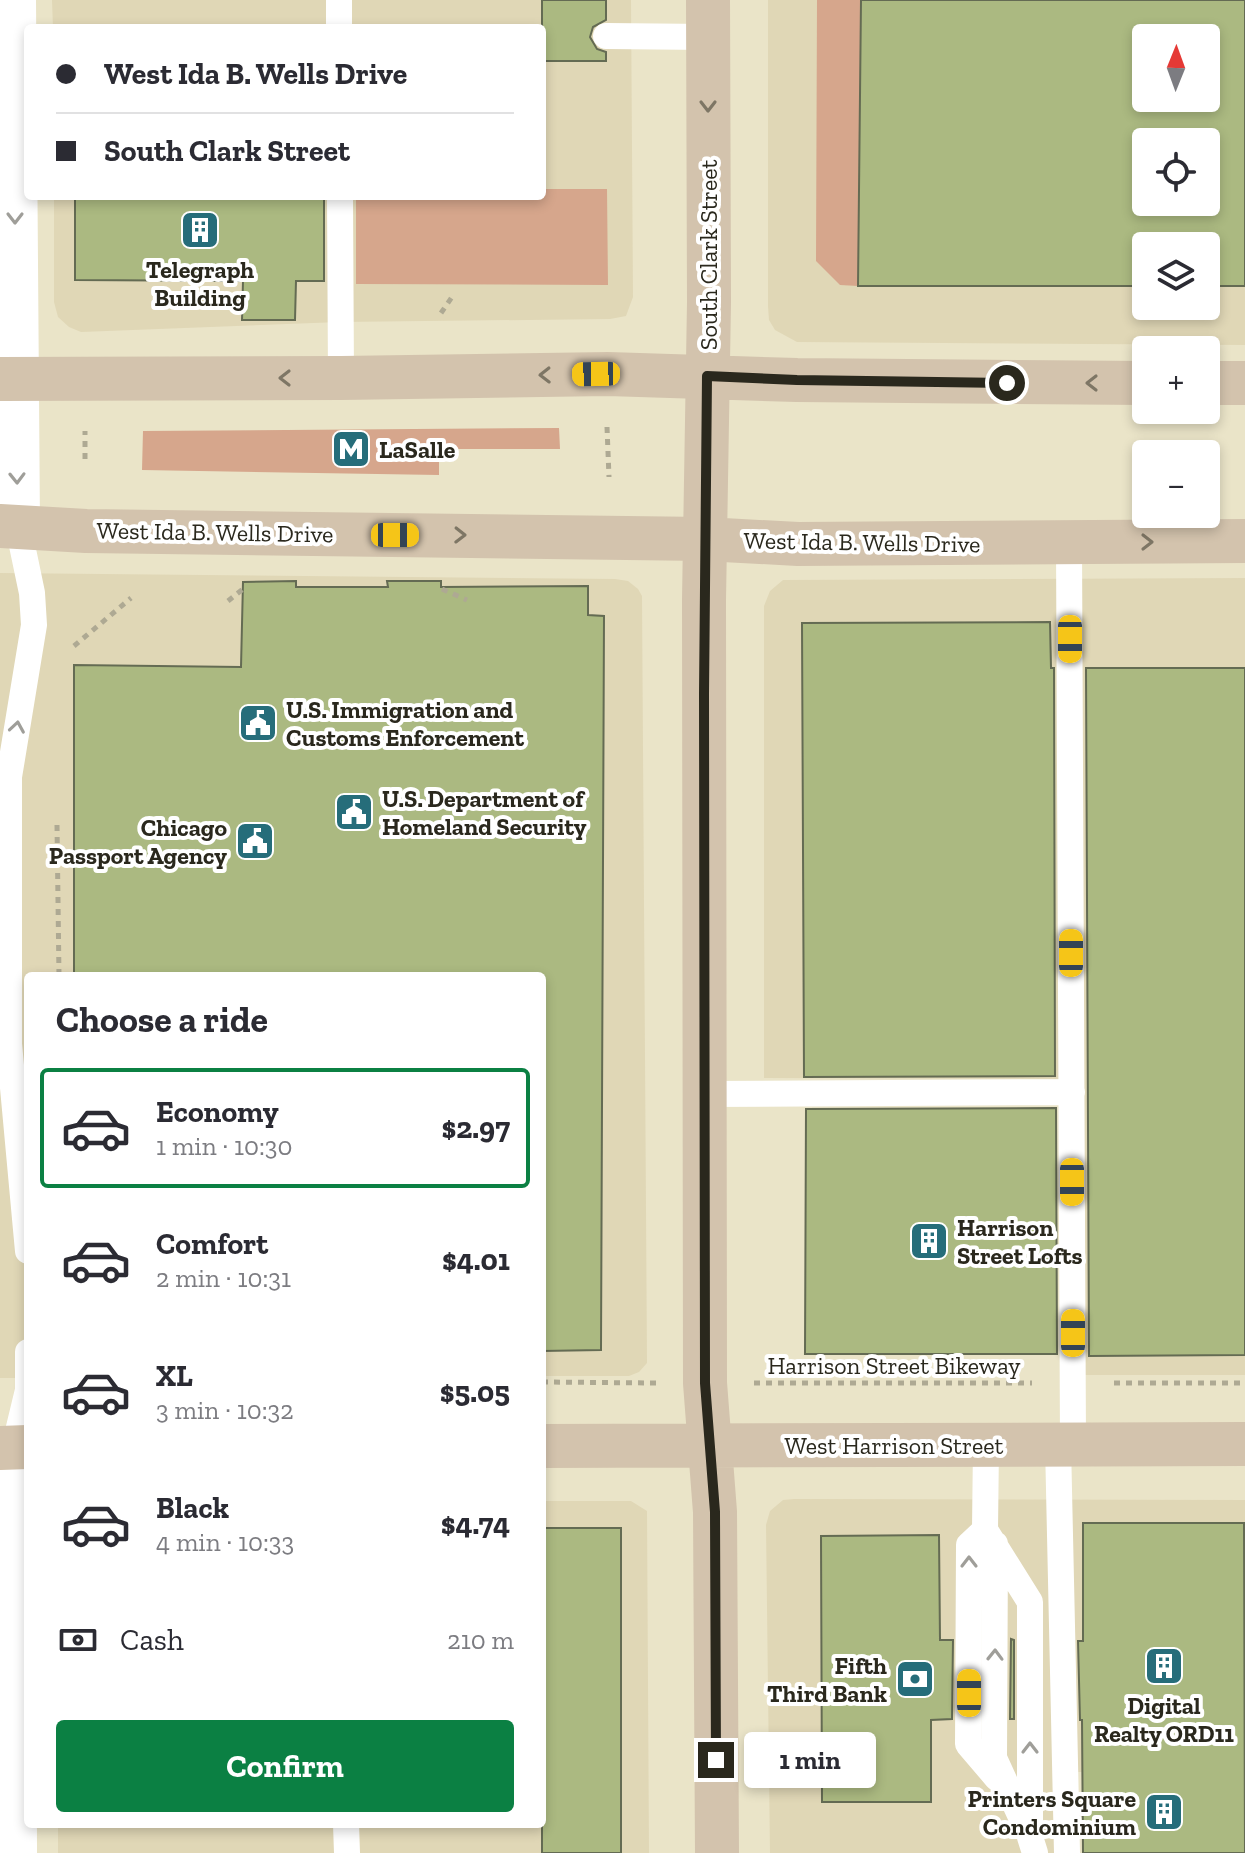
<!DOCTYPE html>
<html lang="en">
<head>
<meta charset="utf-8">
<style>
	:root { --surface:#fff; --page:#f7f7f7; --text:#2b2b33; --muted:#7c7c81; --line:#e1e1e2; --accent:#0b8043 }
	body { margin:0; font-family:"Zilla Slab",serif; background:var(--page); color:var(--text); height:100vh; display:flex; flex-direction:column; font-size:30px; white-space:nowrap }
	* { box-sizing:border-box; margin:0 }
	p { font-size:26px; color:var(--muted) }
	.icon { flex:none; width:44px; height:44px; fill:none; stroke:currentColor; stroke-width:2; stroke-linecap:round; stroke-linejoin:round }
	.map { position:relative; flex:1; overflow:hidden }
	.details { position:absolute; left:24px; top:972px; width:522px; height:856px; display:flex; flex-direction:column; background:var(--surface); border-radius:8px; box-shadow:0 4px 12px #0003 }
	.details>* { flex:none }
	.guide { position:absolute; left:24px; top:24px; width:522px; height:176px; border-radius:8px; box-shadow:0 4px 12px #0003; display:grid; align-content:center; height:176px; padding:0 32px; background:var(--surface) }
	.needle { width:52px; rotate:1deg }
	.controls { position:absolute; left:1132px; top:24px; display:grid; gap:16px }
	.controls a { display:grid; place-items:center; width:88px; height:88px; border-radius:8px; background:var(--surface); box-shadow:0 4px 12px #0003; font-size:40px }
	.end { position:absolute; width:36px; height:36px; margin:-18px; border:10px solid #2a281d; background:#fff; box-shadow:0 0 0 4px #fff }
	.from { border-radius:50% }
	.bubble { position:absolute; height:56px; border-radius:8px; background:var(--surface); box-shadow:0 4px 12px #0003; font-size:26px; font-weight:700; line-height:56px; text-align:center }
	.car { position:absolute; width:24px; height:48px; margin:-24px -12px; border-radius:10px; box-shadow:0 0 6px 2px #0007; background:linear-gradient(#f5c518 24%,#345 0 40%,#f5c518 0 76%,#345 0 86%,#f5c518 0) }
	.guide b { display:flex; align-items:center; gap:28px; height:76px; font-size:30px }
	.guide b+b { border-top:2px solid var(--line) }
	.guide i { width:20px; height:20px; background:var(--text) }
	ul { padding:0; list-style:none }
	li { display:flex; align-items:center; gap:24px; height:120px; margin:0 16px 12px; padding:0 16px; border:4px solid transparent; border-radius:8px }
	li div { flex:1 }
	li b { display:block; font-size:30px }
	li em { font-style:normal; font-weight:700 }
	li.active { border-color:var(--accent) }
	li>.icon { width:72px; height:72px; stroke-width:1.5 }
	h2 { padding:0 32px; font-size:36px; line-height:96px }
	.pay { display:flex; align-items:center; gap:20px; height:88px; padding:0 32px; font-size:30px }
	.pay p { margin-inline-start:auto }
	.action { display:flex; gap:16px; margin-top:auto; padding:16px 32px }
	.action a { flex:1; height:92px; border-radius:8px; background:var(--accent); color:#fff; font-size:32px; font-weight:700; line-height:92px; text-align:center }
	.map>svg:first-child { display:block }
</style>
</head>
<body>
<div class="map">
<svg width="1245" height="1853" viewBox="0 0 1245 1853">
	<rect width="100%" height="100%" fill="#eae4c8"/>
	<path fill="#e0d7b6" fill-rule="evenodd" d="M52,0h579l2,297 -7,19 -16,3 -270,3 -259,10 -12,-5 -11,-10 -4,-15v-106h488v-168h-489z
		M768,0h477v345l-448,-3 -22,-12 -6,-10 -1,-14zM1146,38h60v60h-60zM1146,142h60v60h-60zM1146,246h60v60h-60z
		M0,573l615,6 13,2 10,8 4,7 5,767 -8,9 -10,4h-87v-400h-514v402h-28z
		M1245,578v797h-172l-2,-296 -307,-1v-472l6,-15 13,-11z
		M794,1499l451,1v272h-174v81h-301l-4,-328 4,-14 13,-11z
		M542,1501h89l16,10 2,342h-591v-29h484z"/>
	<path fill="#d6a68c" d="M817,0h44l-3,286 -18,-1 -24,-24z
		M542,189h65l1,96 -252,-1v-88h186z
		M559,428l1,21h-121v26l-297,-5 1,-39z"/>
	<path fill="#abb981" stroke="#646b53" stroke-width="2" fill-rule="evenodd" d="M542,0h64v20l-13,7 -3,10 7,12 9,3v9h-64z
		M861,0h384v286h-39v-40h-60v40h-288zM1146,38h60v60h-60zM1146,142h60v60h-60z
		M75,196h249v85h-28l-1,39h-53l1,-39 -168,-1z
		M296,581v6h92l-1,-6h54v6l147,-1v29l16,1 -3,734 -59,1v-375h-468v-311l167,2 2,-85z
		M1050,622l1,46h3l1,408 -251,1 -2,-454z
		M1086,668h159v687l-156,1z
		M1056,1108l1,246h-252l1,-245z
		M1083,1523h161l1,330h-162l-1,-133h-2l-2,-79h5z
		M542,1528h79v325h-79z
		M939,1535l1,105h13l-1,79 -21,1v82h-109l-1,-266z
		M1011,1639l3,1v79h-4z"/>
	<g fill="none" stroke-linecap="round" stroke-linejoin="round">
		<path stroke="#aea993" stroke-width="5" stroke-dasharray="6 6" stroke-linecap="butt" d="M220,296l22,17
			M441,313l11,-16
			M607,427l2,50
			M85,459v-28
			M442,589l25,11
			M228,601l15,-12
			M74,646l57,-48
			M57,825l2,151
			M542,1382l114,1
			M754,1383h278
			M1114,1383h131"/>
		<path stroke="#fff" stroke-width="26" d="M339,0v28
			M606,36l102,1
			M340,196l1,182
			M18,526l14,67 2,32 -25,152v267l19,207
			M1069,542l4,902
			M704,1094l368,-2
			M28,1352v37
			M1058,1444l9,409
			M986,1445l-1,85 45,72v235l5,16
			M14,1448l14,-58
			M985,1530l-16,15 -1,199 29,34
			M995,1544l-1,214 33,72
			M346,1824l1,29"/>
		<path stroke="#fff" stroke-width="44" d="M14,1448l1,405"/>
		<path stroke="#fff" stroke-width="44" d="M14,0l4,526"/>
		<path stroke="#d3c3ad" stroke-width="44" d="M708,0l1,302 -5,298 1,783 10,129 2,341
			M0,379l341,-1 267,-4 189,6 349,3
			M1206,383h39
			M0,526l86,5 619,8 93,5 447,-3
			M542,1446l703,-2
			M0,1448l28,-1"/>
	</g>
	<defs><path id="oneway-chevron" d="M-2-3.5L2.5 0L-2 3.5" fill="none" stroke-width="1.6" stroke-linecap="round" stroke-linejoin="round" transform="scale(2)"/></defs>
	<g stroke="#7e7665">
		<use href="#oneway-chevron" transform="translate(708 106) rotate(90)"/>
		<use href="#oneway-chevron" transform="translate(545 375) rotate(179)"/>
		<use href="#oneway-chevron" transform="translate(285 378) rotate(180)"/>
		<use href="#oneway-chevron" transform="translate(1092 383) rotate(-180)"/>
		<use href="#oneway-chevron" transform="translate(460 535) rotate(1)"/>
		<use href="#oneway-chevron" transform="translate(1147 542)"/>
	</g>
	<g stroke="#9f9e99">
		<use href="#oneway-chevron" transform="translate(15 218) rotate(90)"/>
		<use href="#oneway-chevron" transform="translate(17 478) rotate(89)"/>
		<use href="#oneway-chevron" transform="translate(17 727) rotate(-81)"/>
		<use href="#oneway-chevron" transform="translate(969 1562) rotate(-90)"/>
		<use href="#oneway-chevron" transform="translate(995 1655) rotate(-89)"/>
		<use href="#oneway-chevron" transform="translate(1030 1748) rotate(-90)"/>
	</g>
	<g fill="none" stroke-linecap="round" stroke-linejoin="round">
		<path stroke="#2a281d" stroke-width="10" d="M716,1760l-1,-248 -10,-129 -1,-690 3,-317 90,4 210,3"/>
	</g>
	<defs>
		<g id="building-square" transform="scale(2)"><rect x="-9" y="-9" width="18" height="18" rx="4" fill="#266d7a" stroke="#fff"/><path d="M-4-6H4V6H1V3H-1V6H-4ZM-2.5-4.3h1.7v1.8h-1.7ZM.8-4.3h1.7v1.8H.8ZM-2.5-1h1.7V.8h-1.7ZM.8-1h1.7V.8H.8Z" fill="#fff"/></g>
		<g id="metro-square" transform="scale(2)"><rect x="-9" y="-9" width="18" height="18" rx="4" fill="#266d7a" stroke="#fff"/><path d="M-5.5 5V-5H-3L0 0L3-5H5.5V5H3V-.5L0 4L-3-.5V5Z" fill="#fff"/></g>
		<g id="civic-square" transform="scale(2)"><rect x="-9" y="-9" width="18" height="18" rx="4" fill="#266d7a" stroke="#fff"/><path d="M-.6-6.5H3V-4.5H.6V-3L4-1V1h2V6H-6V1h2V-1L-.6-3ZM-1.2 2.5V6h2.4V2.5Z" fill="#fff"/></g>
		<g id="bank-square" transform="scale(2)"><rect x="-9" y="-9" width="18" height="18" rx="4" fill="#266d7a" stroke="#fff"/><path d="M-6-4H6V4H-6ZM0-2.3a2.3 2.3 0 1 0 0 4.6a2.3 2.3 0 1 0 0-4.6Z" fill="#fff"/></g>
	</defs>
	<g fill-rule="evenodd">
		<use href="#building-square" x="200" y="230"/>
		<use href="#metro-square" x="351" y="449"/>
		<use href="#civic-square" x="258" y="723"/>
		<use href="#civic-square" x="354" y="812"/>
		<use href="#civic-square" x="255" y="841"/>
		<use href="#building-square" x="929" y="1241"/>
		<use href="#building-square" x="1164" y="1666"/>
		<use href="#bank-square" x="915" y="1679"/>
		<use href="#building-square" x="1164" y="1812"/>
	</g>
	<g text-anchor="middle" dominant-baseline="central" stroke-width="8" stroke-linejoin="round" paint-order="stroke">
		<g font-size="24" fill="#2a281d" stroke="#fff">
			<text transform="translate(708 255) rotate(-90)">South Clark Street</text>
			<text transform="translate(215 532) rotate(1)">West Ida B. Wells Drive</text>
			<text transform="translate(862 542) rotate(1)">West Ida B. Wells Drive</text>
			<text x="894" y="1365">Harrison Street Bikeway</text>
			<text x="894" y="1445">West Harrison Street</text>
		</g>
		<g font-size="24" font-weight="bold" fill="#2a281d" stroke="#fff" text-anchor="start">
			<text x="200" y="269" text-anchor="middle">Telegraph<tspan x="200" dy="28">Building</tspan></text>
			<text x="379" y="449">LaSalle</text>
			<text x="286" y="709">U.S. Immigration and<tspan x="286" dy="28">Customs Enforcement</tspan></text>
			<text x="382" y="798">U.S. Department of<tspan x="382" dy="28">Homeland Security</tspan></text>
			<text x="227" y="827" text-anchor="end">Chicago<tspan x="227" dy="28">Passport Agency</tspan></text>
			<text x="957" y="1227">Harrison<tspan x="957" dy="28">Street Lofts</tspan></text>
			<text x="887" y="1665" text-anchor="end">Fifth<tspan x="887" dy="28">Third Bank</tspan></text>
			<text x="1164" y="1705" text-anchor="middle">Digital<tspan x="1164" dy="28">Realty ORD11</tspan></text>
			<text x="1136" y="1798" text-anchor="end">Printers Square<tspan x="1136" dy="28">Condominium</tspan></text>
		</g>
	</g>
</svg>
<div class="controls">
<a><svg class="needle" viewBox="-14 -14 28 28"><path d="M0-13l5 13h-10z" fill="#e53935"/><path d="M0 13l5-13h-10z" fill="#7c7c81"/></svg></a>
<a><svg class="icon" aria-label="locate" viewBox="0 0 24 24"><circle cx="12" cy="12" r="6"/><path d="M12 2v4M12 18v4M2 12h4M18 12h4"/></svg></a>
<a><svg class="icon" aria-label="layers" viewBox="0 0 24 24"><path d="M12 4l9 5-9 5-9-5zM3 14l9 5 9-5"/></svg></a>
<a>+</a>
<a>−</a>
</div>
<i class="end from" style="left:1007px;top:383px"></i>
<i class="end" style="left:716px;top:1760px"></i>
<div class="bubble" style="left:744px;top:1732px;width:132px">1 min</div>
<i class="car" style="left:596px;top:374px;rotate:269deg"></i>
<i class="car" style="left:395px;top:535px;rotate:90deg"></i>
<i class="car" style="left:1070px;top:639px;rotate:180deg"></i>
<i class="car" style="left:1071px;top:953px;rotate:0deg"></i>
<i class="car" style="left:1072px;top:1182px;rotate:180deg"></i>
<i class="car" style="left:1073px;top:1333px;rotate:0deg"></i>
<i class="car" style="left:969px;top:1693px;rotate:0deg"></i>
<div class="guide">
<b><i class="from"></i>West Ida B. Wells Drive</b>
<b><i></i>South Clark Street</b>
</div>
<section class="details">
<h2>Choose a ride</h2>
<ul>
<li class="active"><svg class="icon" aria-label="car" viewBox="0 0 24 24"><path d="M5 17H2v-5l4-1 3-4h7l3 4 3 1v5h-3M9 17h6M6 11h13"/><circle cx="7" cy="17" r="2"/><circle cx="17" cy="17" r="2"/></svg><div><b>Economy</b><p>1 min · 10:30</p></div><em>$2.97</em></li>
<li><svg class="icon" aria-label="car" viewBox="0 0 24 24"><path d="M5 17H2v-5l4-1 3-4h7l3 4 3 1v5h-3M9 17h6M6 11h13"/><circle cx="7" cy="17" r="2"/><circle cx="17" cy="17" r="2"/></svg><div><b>Comfort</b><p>2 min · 10:31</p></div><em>$4.01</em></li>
<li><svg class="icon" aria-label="car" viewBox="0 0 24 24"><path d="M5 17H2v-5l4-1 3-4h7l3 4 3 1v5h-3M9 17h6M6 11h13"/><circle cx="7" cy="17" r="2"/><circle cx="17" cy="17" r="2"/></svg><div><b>XL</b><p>3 min · 10:32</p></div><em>$5.05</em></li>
<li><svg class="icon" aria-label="car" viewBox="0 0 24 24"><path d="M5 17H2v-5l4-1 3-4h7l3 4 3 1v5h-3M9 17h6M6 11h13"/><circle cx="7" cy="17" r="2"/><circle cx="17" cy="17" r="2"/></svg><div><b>Black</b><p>4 min · 10:33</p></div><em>$4.74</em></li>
</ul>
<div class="pay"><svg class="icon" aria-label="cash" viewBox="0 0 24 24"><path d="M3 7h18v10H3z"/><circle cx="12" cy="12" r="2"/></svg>Cash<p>210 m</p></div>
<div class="action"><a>Confirm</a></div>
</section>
</div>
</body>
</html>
